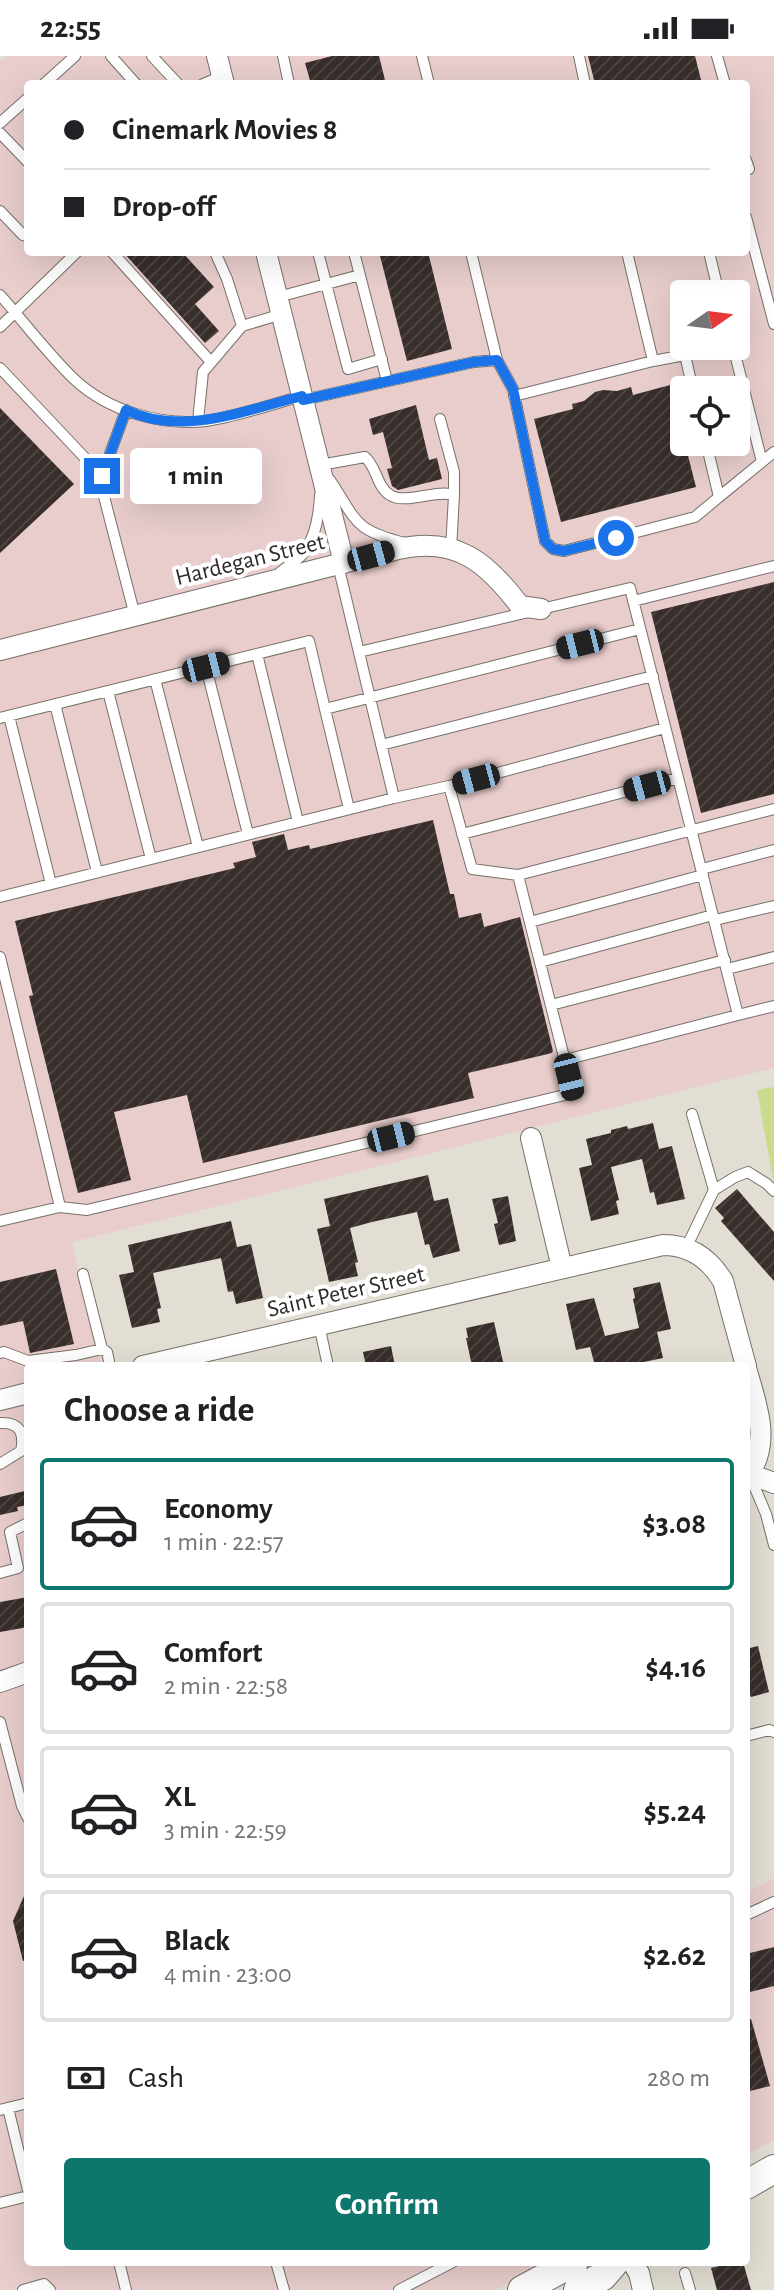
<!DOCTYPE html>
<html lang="en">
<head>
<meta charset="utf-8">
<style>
	:root { --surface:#fff; --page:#f6f6f6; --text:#202124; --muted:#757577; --line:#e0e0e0; --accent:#0f766e }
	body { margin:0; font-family:"Alegreya Sans",sans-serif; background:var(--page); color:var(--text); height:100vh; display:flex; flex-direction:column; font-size:30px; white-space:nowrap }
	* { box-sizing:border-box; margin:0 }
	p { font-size:26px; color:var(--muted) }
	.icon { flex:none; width:44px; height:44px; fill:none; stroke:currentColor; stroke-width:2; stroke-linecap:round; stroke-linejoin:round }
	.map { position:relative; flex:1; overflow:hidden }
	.sheet { position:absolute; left:24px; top:1306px; width:726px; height:904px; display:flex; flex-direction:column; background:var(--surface); border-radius:8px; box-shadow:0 8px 32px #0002 }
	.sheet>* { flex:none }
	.top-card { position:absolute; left:24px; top:24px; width:726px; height:176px; border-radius:8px; box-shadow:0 8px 32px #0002; display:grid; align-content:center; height:176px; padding:0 40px; background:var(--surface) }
	.needle { width:52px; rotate:76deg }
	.fabs { position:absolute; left:670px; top:224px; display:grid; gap:16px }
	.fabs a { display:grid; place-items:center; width:80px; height:80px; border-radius:8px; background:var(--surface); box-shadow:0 8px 32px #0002; font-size:40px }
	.end { position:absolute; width:36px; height:36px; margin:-18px; border:10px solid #1a73e8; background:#fff; box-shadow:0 0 0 4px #fff }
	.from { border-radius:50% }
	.bubble { position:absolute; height:56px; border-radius:8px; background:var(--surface); box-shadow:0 8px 32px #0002; font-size:26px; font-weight:700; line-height:56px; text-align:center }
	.car { position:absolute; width:24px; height:48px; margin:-24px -12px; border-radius:10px; box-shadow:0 0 6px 2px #0007; background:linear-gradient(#222 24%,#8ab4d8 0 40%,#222 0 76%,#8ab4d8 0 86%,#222 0) }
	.top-card b { display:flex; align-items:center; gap:28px; height:76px; font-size:30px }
	.top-card b+b { border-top:2px solid var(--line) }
	.top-card i { width:20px; height:20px; background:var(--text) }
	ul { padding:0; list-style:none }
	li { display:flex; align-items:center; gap:24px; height:132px; margin:0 16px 12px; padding:0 24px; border:4px solid var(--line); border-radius:8px }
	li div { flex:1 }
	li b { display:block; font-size:30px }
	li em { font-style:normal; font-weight:700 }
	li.current { border-color:var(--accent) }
	li>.icon { width:72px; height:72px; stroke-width:1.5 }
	h2 { padding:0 40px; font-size:36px; line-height:96px }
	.pay { display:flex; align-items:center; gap:20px; height:88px; padding:0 40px; font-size:30px }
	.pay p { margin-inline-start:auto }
	.button { display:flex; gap:16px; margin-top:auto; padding:16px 40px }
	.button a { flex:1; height:92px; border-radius:8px; background:var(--accent); color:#fff; font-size:32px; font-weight:700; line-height:92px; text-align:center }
	.status { display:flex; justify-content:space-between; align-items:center; height:56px; padding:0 40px; background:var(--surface); direction:ltr }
	.status svg { height:22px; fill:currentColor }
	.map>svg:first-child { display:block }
</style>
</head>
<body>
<div class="status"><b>22:55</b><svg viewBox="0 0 49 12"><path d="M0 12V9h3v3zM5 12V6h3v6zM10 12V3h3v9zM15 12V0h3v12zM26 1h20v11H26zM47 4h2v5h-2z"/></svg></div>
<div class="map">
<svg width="774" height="2234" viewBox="0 0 774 2234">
	<defs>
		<pattern id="building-hatch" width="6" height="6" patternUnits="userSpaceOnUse" patternTransform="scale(2)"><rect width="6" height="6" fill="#382e2b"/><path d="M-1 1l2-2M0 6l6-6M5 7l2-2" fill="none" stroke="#4c4441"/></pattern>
	</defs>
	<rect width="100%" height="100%" fill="#e3ded3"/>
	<path fill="#e8cdcc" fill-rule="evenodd" d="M7,0h767v1012l-702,174 29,124h-73v896h520l-52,28h-496v-2228zM28,28h718v168h-718zM684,238h52v52h-52zM684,334h52v52h-52z
		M774,1822v262l-28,15v-262z"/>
	<path fill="#cadb8d" d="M774,1031v92h-1l-16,-89z"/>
	<path fill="url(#building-hatch)" d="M332,0h47l7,28h-75l-6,-21z
		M588,0h107l7,28h-107z
		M123,196h59l32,35 -19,17 24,27 -14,12z
		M379,196h49l24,97 -45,12z
		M670,329l26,102 -135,35 -27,-103 39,-10 -1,-5 12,-3 11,-9 8,-2 14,1 14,-4 2,8z
		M416,349l13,55 8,-2 5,21 -44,11 -6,-4 -5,-17 5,-1 -9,-36 -10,3 -4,-16z
		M0,352l74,76 -74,69z
		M774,526v212l-73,19 -50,-201z
		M433,764l17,74h4l5,24 22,-5 3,14 36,-10 33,134 -1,2 -84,20 6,25 -271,65 -16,-68 -73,17 17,68 -53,13 -49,-197 4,-1 -18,-74 220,-53 -2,-5 23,-6 -4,-15 32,-8 4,16 21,-5 1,4z
		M653,1067l6,26 13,-3 13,53 -28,6 -3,-13 -4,1 -8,-34 -31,8 8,33 -3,1 3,13 -28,7 -12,-53 13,-3 -6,-26 25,-6v-3l16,-4 1,3z
		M428,1119l6,26 14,-3 12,53 -27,7 -4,-14 -4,1 -8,-33 -45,10 -22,6 8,34 -3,1 3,13 -29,6 -12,-53 13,-3 -6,-27z
		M737,1133l37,43v49l-53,-60 3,-3 -9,-10z
		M508,1140l8,45 -17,4 -5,-21 4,-1 -6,-24z
		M231,1165l6,26 14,-3 12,54 -27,6 -3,-13 -5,1 -7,-34 -68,15 8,35 -4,1 3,13 -28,6 -13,-53 15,-3 -6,-27z
		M56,1213l18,75 -44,9 -7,-32 -23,5v-44z
		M660,1226l11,47 -14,3 6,26 -24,5v3h-44l-5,-19 -14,3 -10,-46 28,-6 11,38 34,-8 -6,-29 2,-1 -2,-10z
		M494,1266l10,44h-32l-6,-28h2l-2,-10z
		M391,1290l4,20h-29l-3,-14z
		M25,1435l3,14 -11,2 1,4 -18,4v-18z
		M28,1541v30l-28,5v-30z
		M758,1590l11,46 -18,5 -1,-2 -4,1v-47z
		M28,1831v73l-5,1 -10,-40z
		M774,1891v39l-28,7v-39z
		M751,1963l19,67 -24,6v-72z
		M735,2206h8l8,28h-34l-6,-22z"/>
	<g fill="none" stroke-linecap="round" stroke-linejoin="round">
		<g stroke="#767067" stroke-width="12">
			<path id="lane" d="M111,0l25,28
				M152,0l26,28
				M283,0l6,28
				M422,0l7,28
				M579,0l6,28
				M717,0l8,28
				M44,28l31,-28
				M203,28l19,-8
				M0,67l28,-25
				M0,77l28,29
				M746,104l3,9h-3
				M0,155l23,24 5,1
				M746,161l28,107
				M112,196l99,110
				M215,196l12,27 15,47 40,-12
				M318,196l30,117 34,-10
				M354,196l33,129
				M471,196l26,108
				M627,196l26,109 32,-6 8,35
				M709,196l10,42
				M0,239c24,27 47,58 74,84 34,32 86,47 132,42 29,-4 67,-17 96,-25
				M278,241l82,-22
				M0,271l77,-75
				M733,290l29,116
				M0,312l102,108
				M514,340l139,-35
				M303,344l171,-38 23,-2 16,29 32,152 8,8 11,2 131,-34 24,-20 -13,-55
				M126,354l-26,71 35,135
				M440,363l14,53v23
				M198,365l5,-49 39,-46
				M320,409l45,-8c12,10 11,29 25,38 15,10 46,-6 64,0l-3,55
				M330,424c27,41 23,50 75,63
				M719,441l55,-45
				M277,519c8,-7 18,-13 25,-20 14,-17 17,-40 18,-60
				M633,545l141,-35
				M359,596l271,-64 108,427 -173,45
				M257,598l41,168
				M206,611l42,167
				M155,623l43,168
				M108,635l43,168
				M55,648l42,168
				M325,653l24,100
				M9,660l42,168
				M0,662l309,-77 16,68 315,-80
				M381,689l272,-69
				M449,730l216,-58
				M462,778l216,-56
				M702,813l72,-19
				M518,819l256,-66
				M0,841l394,-99
				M715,864l59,-14
				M530,866l173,-47
				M0,901l60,250
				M540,906l173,-47
				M727,913l47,-12
				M551,949l174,-45
				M738,959l36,-9
				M692,1058l22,76
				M0,1165l60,-14 27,3 486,-117 -55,-218 -46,-6 -23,-83 -55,12 -56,-233
				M686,1192l28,-58 21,-13 13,-5 19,12 7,7
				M83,1218l19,75
				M319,1269l9,41
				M0,1297l4,-1 24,9 48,-6 26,-6 5,3 3,14
				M0,1367c20,-1 25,10 21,28l-21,13
				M750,1420l16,38 8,31
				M0,1517l18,-5 -8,-36 18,-9
				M0,1666l22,84 6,12
				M746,1680l23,-6 5,2
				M746,1859l28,-13
				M8,2052l20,82
				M0,2054l28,-7
				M0,2147l28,-7
				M119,2206l7,28
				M276,2206l8,28
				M685,2217l5,17
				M23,2234l21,-6 6,6
				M399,2234l54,-28"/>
		</g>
		<g stroke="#767067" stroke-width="22">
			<path id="street" d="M217,0l7,28
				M266,196l78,311
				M0,594l398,-101c58,-13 89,13 122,57l21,3
				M531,1082l31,130
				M143,1310l520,-121c27,0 46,13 60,36l23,85
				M746,1312c10,36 27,76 0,109
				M0,1344l28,-7
				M749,1418l25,9
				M0,1626l28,-10
				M632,2206l7,11 4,17"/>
		</g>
		<g stroke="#767067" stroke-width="30">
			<path id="secondary" d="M746,2129l28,-16
				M522,2234l52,-28
				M578,2234l25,-14 12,-14"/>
		</g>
		<use href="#lane" stroke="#fff" stroke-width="10"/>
		<use href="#street" stroke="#fff" stroke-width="20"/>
		<use href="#secondary" stroke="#fff" stroke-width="28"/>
	</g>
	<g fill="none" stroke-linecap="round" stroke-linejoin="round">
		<path stroke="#1a73e8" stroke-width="10" d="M102,420l24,-66c56,27 120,0 176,-14l1,4 171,-38 23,-2 16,29 32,152 8,8 11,2 52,-13"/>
	</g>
	<g text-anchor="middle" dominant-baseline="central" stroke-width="8" stroke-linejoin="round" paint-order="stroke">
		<g font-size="24" fill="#2d2b27" stroke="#fff">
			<text transform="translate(250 504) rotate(-14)">Hardegan Street</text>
			<text transform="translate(346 1236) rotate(-13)">Saint Peter Street</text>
		</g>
	</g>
</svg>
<div class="fabs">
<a><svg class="needle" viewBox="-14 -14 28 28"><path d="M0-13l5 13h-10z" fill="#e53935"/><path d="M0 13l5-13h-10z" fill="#757577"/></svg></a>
<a><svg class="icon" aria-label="locate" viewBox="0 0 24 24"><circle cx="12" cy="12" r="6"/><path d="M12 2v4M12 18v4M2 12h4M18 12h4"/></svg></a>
</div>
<i class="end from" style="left:616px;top:482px"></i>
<i class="end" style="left:102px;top:420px"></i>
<div class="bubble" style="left:130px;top:392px;width:132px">1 min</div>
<i class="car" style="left:371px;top:500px;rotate:75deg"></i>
<i class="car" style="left:580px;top:588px;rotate:256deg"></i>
<i class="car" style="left:206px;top:611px;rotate:76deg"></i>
<i class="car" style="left:476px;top:723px;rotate:255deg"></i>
<i class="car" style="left:647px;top:730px;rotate:255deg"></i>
<i class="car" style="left:569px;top:1021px;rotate:166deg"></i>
<i class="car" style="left:391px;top:1081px;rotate:76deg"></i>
<div class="top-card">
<b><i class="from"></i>Cinemark Movies 8</b>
<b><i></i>Drop-off</b>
</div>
<section class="sheet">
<h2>Choose a ride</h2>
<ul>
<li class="current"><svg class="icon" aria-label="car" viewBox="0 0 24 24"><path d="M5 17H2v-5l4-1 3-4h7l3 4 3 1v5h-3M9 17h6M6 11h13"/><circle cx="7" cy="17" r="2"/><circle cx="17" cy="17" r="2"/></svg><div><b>Economy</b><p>1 min · 22:57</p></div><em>$3.08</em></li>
<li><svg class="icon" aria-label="car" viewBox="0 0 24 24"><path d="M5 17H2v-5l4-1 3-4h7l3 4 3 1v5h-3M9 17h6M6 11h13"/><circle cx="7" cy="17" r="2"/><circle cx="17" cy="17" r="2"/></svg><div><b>Comfort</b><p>2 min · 22:58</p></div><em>$4.16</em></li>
<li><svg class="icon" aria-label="car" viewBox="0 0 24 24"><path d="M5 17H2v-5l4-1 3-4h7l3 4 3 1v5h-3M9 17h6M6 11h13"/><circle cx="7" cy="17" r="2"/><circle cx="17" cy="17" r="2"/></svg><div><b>XL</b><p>3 min · 22:59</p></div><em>$5.24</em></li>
<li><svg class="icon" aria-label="car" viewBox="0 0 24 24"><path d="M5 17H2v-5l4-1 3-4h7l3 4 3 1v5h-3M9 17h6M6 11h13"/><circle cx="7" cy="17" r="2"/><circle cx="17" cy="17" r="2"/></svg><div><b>Black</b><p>4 min · 23:00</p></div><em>$2.62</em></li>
</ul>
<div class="pay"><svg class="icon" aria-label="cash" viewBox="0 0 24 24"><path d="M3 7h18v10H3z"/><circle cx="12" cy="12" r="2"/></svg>Cash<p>280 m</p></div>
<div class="button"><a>Confirm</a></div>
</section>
</div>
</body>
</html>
